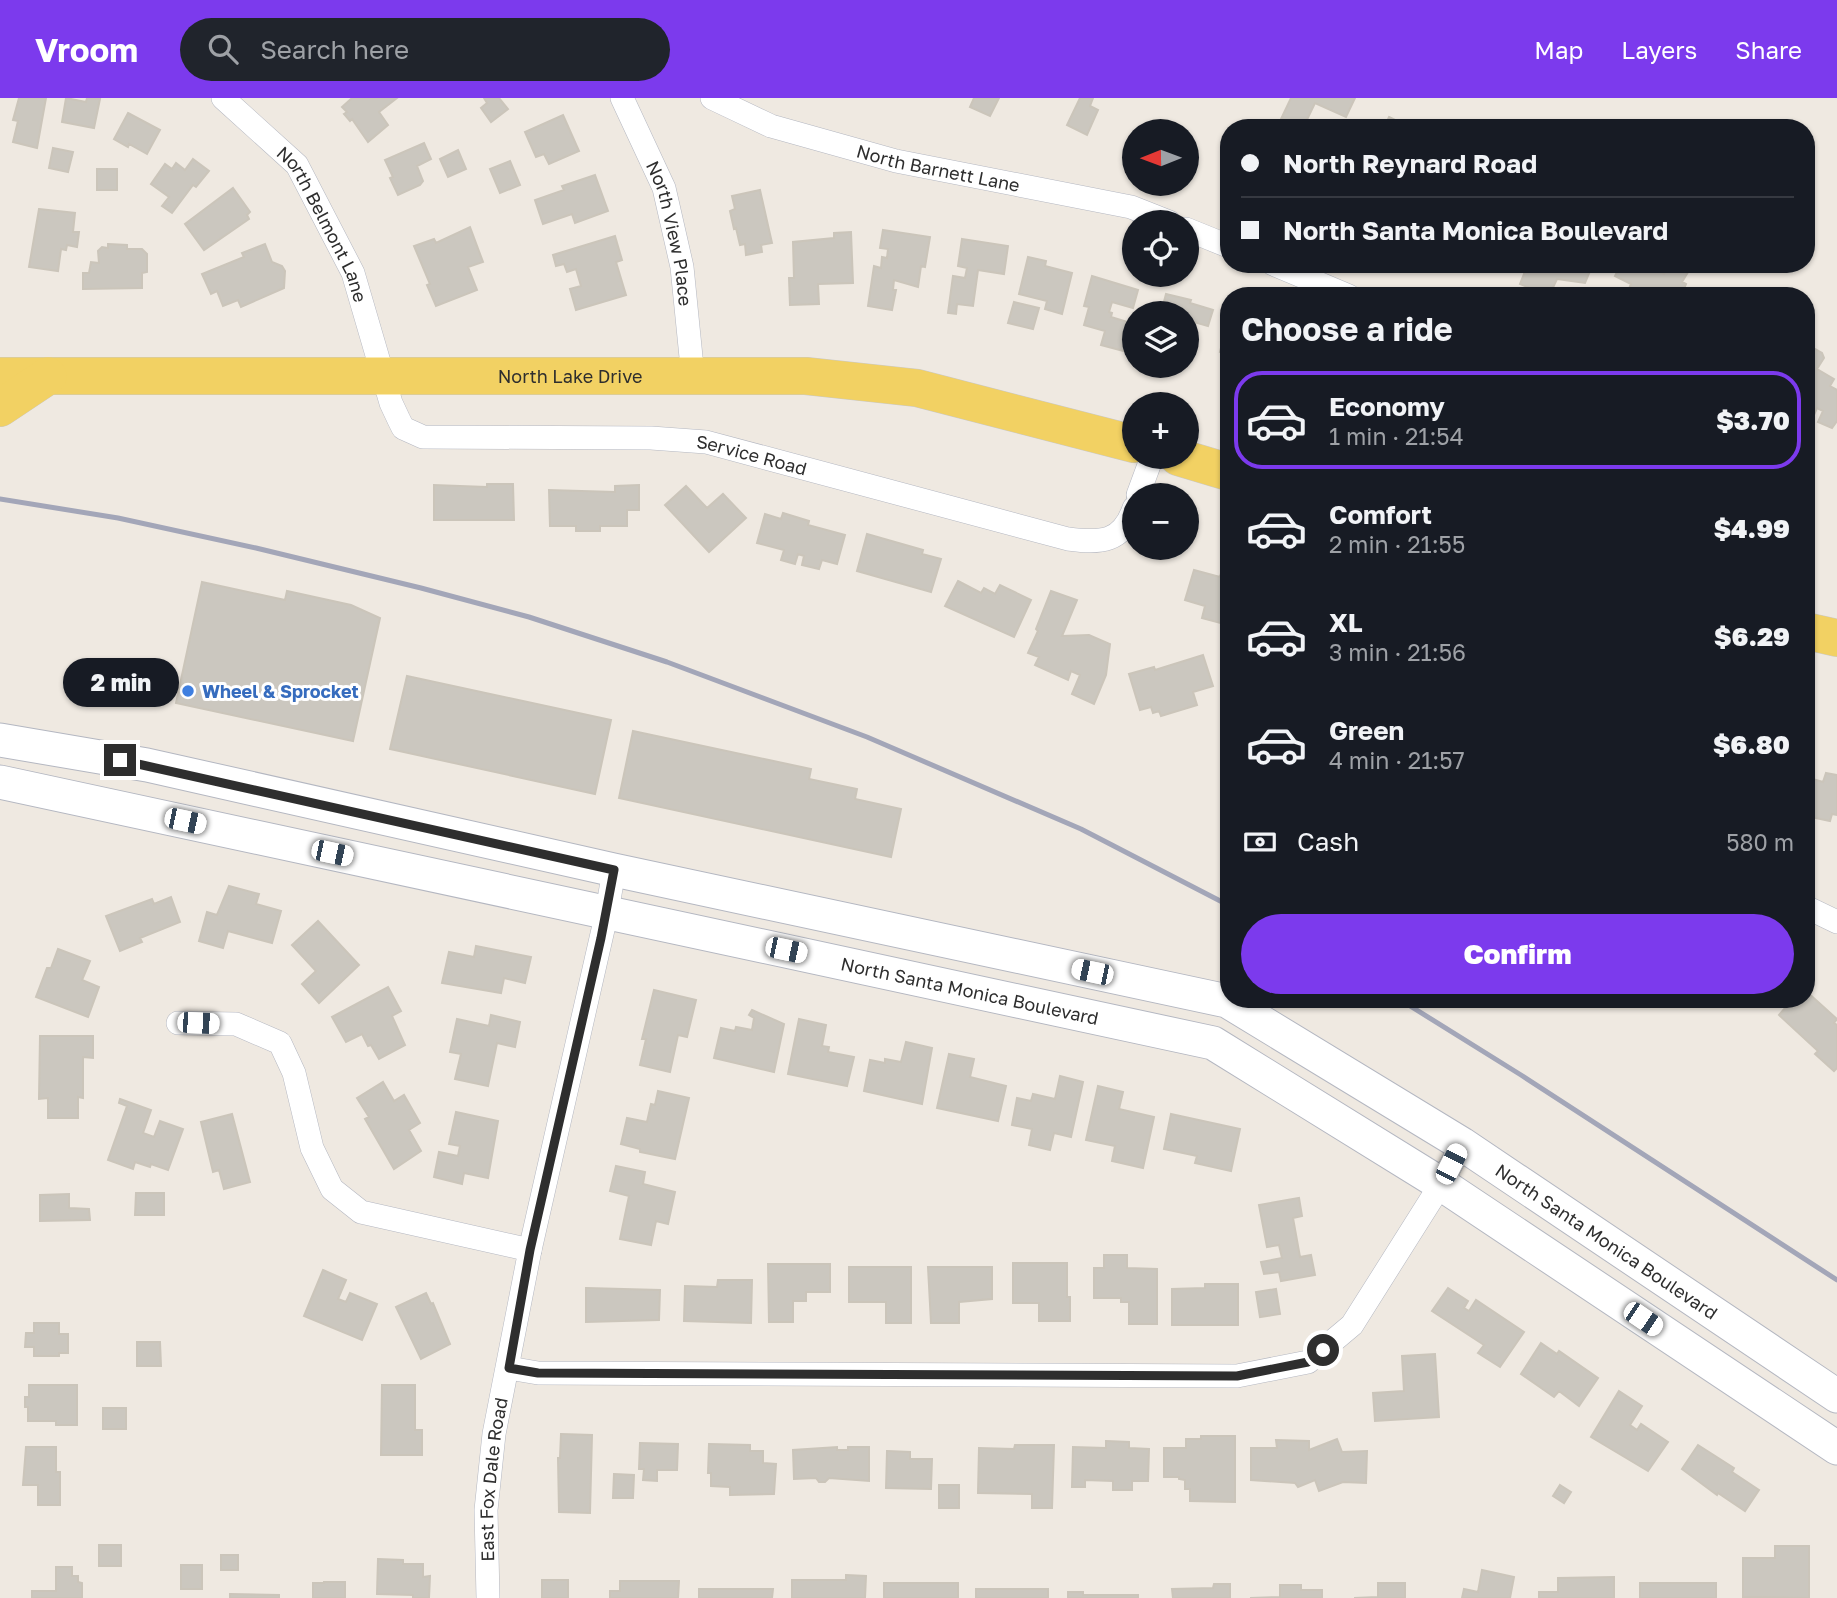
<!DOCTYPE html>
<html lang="en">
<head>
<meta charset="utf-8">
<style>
	:root { --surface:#171b24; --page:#20242c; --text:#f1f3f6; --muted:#9ea1a6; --line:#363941; --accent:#7c3aed }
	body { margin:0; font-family:"Golos Text",sans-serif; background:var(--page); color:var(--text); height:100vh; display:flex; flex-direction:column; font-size:26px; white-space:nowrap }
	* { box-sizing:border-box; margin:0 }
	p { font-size:23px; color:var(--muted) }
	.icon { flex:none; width:38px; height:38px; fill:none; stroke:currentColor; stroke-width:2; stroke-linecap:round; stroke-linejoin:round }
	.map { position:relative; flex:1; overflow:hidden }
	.drawer { position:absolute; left:1220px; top:189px; width:595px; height:721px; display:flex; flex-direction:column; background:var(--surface); border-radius:28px; box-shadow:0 2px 5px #0004 }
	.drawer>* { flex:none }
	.banner { position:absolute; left:1220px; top:21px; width:595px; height:154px; border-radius:28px; box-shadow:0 2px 5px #0004; display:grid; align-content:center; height:154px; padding:0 21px; background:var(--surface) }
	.needle { width:46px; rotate:269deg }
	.buttons { position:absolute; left:1122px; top:21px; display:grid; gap:14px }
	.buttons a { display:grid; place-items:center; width:77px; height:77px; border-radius:50%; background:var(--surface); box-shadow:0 2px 5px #0004; font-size:35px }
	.end { position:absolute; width:32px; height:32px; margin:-16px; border:9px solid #2e2e2e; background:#fff; box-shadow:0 0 0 4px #fff }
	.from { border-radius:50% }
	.bubble { position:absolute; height:49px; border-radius:24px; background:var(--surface); box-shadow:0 2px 5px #0004; font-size:23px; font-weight:800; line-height:49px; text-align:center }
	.car { position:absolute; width:21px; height:42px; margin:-21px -10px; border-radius:9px; box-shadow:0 0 5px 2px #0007; background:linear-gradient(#fff 24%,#345 0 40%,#fff 0 76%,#345 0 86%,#fff 0) }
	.banner b { display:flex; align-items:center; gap:24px; height:66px; font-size:26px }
	.banner b+b { border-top:2px solid var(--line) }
	.banner i { width:18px; height:18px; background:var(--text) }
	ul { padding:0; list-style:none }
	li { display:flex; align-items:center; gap:21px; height:98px; margin:0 14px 10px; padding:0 7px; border:4px solid transparent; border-radius:28px }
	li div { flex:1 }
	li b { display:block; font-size:26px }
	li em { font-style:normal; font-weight:800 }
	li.selected { border-color:var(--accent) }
	li>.icon { width:63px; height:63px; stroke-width:1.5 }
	h2 { padding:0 21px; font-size:32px; line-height:84px }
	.pay { display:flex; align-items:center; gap:18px; height:77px; padding:0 21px; font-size:26px }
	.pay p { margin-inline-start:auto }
	.button { display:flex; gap:14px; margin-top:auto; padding:14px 21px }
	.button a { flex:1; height:80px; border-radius:42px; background:var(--accent); color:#fff; font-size:28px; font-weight:800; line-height:80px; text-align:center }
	header { display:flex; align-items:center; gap:42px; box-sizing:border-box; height:98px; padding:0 35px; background:var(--accent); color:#fff }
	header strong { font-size:33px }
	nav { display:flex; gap:38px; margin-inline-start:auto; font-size:24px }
	.search { width:490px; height:63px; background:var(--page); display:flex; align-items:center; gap:18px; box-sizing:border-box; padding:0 24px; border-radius:38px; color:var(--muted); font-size:26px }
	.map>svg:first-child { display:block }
</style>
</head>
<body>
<header>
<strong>Vroom</strong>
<div class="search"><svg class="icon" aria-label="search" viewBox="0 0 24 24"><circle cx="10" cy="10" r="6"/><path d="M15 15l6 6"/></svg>Search here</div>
<nav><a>Map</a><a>Layers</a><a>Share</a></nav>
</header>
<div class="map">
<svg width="1837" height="1500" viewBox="0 0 1837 1500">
	<rect width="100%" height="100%" fill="#efe9e1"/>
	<path fill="#cbc7bf" stroke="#cbc5ba" stroke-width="2" d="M19,0h27l-9,50 -24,-6 5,-21 -5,-1z
		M66,0l20,4 1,-4 13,1 -6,29 -32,-6z
		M352,0h45l-18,14 9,13 -20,17 -16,-23 -2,2 -6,-7 3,-2 -5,-5z
		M484,0h15l9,11 -17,13 -10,-14 6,-5z
		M974,0h25l-9,18 -20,-9z
		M1080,0h13l-3,8 8,4 -11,25 -20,-10z
		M1291,0h64l-9,19 -31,-14 -12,25 -22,-9z
		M128,15l32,17 -13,24 -18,-10 -1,3 -14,-8z
		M563,17l16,36 -30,13 -5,-10 -8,3 -11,-25z
		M1389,19l22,11h-27z
		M424,45l7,16 -14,7 6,15 -3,4 -22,10 -8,-17 3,-1 -8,-17z
		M53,50l20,4 -5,20 -19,-4z
		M458,52l8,19 -18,8 -8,-18z
		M193,61l16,12 -13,16 -3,-2 -21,28 -10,-7 7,-9 -18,-13 14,-20 7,5 4,-6 9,7z
		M510,63l10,24 -20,8 -10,-24z
		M97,71h20v21h-20z
		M595,77l13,36 -33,12 -3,-9 -29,10 -8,-24 29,-10 -2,-4z
		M233,90l17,24 -3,3 2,4 -45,31 -19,-26z
		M760,92l12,53 -11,2 1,7 -16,3 -1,-11 -5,1 -4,-17 -2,1 -4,-18 5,-2 -3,-13z
		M39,111l36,4 -2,19h6l-2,15 -10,-2 -1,5 -5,-1 -3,22 -29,-4z
		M470,129l13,35 -15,5 9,23 -41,16 -9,-21 3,-1 -16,-38 20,-7 2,4z
		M883,132l47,7 -5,30 -4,-1 -3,21 -24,-7 -1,10h3l-4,20 -24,-4 6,-40 7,2 1,-11 5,1 1,-9 -8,-1z
		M851,134l2,51 -35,1 1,20 -29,1 -1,-27h5l-1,-36 41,-4v-5z
		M615,138l7,24 -6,2 10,33 -50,15 -6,-21 11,-3 -5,-17 -9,3 -3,-8 -8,2 -3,-11z
		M962,141l46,7 -4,28 -26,-4 -5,36 -16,-2 -1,10 -8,-1 5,-37 12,2 2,-10 -9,-2z
		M108,146l19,1v4h15l5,5v18l-5,1v15l-59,1v-16h6l2,-11 8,1 -1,-12 4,-4 6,1z
		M265,146l7,18 10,4 3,5 -1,17 -43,19 -3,-7 -15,6 -6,-15 -6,3 -9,-20 42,-17 -2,-4z
		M1028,159l18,4 -1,5 27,7 -10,41 -17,-5 2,-8 -28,-7z
		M1528,166h65l-8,19 -28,-4 -8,17 -29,-12z
		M1621,166l17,3 5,-3 21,10 5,-10h5l14,8 -6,10 4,2 -5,12h-42l-11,-5 3,-7 -16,-8z
		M1092,178l46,14 -5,18 -21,-6 -3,10 3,1 -1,4 23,7v17l-3,12 -30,-8 4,-14 -21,-6 5,-18 -5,-1z
		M1166,196l25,6 -1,3 23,7 -5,16 -14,-4 -2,8 -5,-2 -1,2v-17h-25z
		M1014,204l25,6 -6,21 -25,-6z
		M1228,221v54l-5,-1 4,-19 -7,-1z
		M1810,248l12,7 2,5 -7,11 17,10 -4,7 7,4v31l-5,7 -14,-6 5,-11 -6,-3 -11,25v-85z
		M487,386h26l1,36h-80v-35l53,2z
		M639,387v25h-12v16h-27v5h-24v-5h-26l-1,-36 66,2v-6z
		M686,388l21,22 16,-14 23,24 -37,34 -44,-47z
		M783,415l26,8 -1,4 37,10 -8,29 -15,-4 -3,9 -17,-4 2,-9 -6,-2 -3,10 -14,-4 3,-10 -27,-7 8,-29 16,5z
		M867,436l56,16 -1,4 19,5 -10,33 -74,-21z
		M1224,464l4,1v62l-26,-7 3,-12 -20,-6 9,-30 26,7z
		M958,483l23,12 3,-5 11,6 5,-9 31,15 -17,37 -69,-31z
		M202,484l83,18 2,-9 64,14 29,13 -27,123 -177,-38z
		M1051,493l26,9 -15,36 27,-1 21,9 -4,31 -12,29 -22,-10 8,-19 -9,-4 -3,9 -33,-15 4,-8 -11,-4 10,-22 -2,-2z
		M1203,557l10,31 -20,6 4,13 -36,11 -2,-5 -6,2 -2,-6 -11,3 -11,-36 25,-7 1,3z
		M407,578l204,44 -16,74 -205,-45z
		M633,633l178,38 -2,10 48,10 -2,10 46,10 -10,48 -272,-59z
		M1826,675l11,2v40l-5,-1 -2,7 -24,-5v-39l17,5z
		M229,788l30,8 -3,10 25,7 -9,32 -44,-12 -5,17 -24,-7 8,-29 10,3z
		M171,799l9,25 -40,16 2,4 -22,9 -14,-35 46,-17 2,5z
		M318,823l41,44 -40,38 -17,-19 14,-13 -24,-26z
		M476,848l55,11 -6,26 -21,-5 -3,15 -59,-10 7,-31 25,5z
		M58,851l32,12 -8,19 17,7 -11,30 -52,-20 11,-29h4z
		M388,889l13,24 -9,5 13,29 -26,14 -8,-14 -3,1 -6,-12 -16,8 -14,-25z
		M654,892l42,10 -9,37 -9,-2 -8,37 -30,-7 6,-26h-4z
		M1806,893l31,28 -3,4 3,2v43l-3,3 -19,-17 3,-3 -39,-36 14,-16h13z
		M752,912l32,14 -10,48 -60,-14 7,-30 14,3 1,-4 16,3 2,-12 -5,-3z
		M491,917l29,7 -5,25 -18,-4 -9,43 -33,-7 6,-25 -11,-2 7,-33 32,7z
		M799,921l27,6 -4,21 7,1 -1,5 26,5 -7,29 -59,-12z
		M40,938h53v22l-10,-1v41l-5,-1v21h-30v-20l-9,1z
		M906,944l26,6 -10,56 -58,-13 6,-31 15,3v-4l16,3z
		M949,956l25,5 -4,18 36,9 -8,35 -61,-13z
		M1060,978l23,6 -12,55 -17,-4 -4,17 -21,-5 3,-16 -20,-4 5,-27 14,3 2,-7 22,5z
		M383,984l11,19 10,-6 16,28 -11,7 12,21 -27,18 -29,-50 4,-2 -12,-19z
		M1098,988l25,6 -4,17 35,8 -11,51 -31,-7 3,-15 -29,-6z
		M658,993l31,7 -14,61 -35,-7v-3l-19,-5 6,-26 20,4 4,-18 4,1z
		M120,1001l31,11 -8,23 11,4 6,-16 23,8 -15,41 -17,-6 -1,3 -15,-5 -2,7 -25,-9 19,-54 -8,-3z
		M456,1014l42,9 -10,57 -24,-5 -2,11 -28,-7 5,-25 19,4 2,-10 -11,-2z
		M232,1016l18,68 -26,7 -5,-19 -6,2 -12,-50z
		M1171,1016l69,15 -9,42 -36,-8 2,-7 -33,-7z
		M616,1068l29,6 -2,12 32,8 -7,32 -12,-3 -5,24 -31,-6 9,-43 -19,-5z
		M136,1095h28v22h-29z
		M69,1096v14l20,1 1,11 -50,1v-26z
		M1299,1100l3,18 -9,2 7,39 11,-2 4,20 -34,6 -2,-9 -15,2 -3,-12 21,-4 -3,-13 -12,2 -8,-42z
		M1104,1157h23v13l30,1v55h-28v-22h-8v-4h-27v-30h10z
		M1013,1165h54v34h3v24h-31v-18h-26z
		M768,1166h62v28h-24v9h-13v21h-24z
		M849,1169h62v56h-25v-21h-37z
		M928,1169h64v32l-33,3v21h-28z
		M323,1172l23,10 -8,19 8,3 4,-9 27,11 -15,36 -58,-24z
		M718,1182h34l-1,43 -67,-2 1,-35 32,1z
		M1205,1186h33v41h-66v-36l33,-1z
		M586,1190l74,2 -1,30 -73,2z
		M1448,1190l20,13 -4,7 5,3 7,-11 48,32 -24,35 -22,-14 6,-8 -52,-34z
		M1276,1191l4,25 -20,3 -4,-25z
		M426,1195l5,11 2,-1 17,41 -29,15 -25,-52z
		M34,1225h25v11h9v19h-9v3h-25v-9h-9l1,-14h8z
		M137,1244h23l1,24h-24z
		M1541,1245l16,11 2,-3 39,27 -19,28 -20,-15 -5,6 -33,-23z
		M1435,1256l4,63 -64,4 -2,-28 31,-2 -2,-35z
		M29,1287h48v40h-21v-4h-28v-14h-3v-10h4z
		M382,1287h33v45h7v25h-41z
		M1619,1293l23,15 -12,19 7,5 4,-6 27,18 -20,29 -57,-34z
		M103,1310h23v21h-23z
		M561,1336l31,1 -2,78 -31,-1 -1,-54h2z
		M1201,1338h34v66l-45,-1v-12h-5v-9l-6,-1v-2h-15v-29h22v-9h15z
		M1337,1341l5,13 25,-1 -1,32 -23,-1 -24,9 -4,-11 -17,7 -3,-4 -44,-3v-32h26l-1,-8 33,1v9z
		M1106,1343l23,1v6l20,1 -1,32h-16v9h-19v-9l-28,-1v7h-13l1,-40 33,1z
		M640,1345l38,1 -1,26h-20v11l-14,-1 1,-11h-5z
		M709,1346l41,1v6h13v12l13,1 -2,30 -44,1v-8l-19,-1v-13h-3z
		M1015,1347h39l-2,63h-20v-14l-54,-1 1,-45 35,1z
		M1698,1347l36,23 -2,4 27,18 -14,21 -27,-18 -1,2 -35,-26z
		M26,1349h30v25h4v33h-22v-20h-15z
		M837,1349v3h11v-3h21v34l-40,-3 -4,4h-6l-3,-4 -22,1 -1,-29z
		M887,1353l23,1v7h22l-1,30 -45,-1z
		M614,1376l20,1 -1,23h-20z
		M939,1387h20v23h-20z
		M1560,1387l11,7 -7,11 -11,-7z
		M99,1447h22v21h-22z
		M1775,1448h34v52l-66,-1v-39h32z
		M221,1457h17v15h-17z
		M378,1461l25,1v4h20v13l7,-1 -1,22h-16v-3l-36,-1z
		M181,1467h21v24h-21z
		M56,1469h16v9h6v6l4,1v15h-50v-7h24z
		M1482,1472l32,7 -4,21h-48l2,-9 14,3z
		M846,1477l20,1 -1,22h-73v-18h54z
		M1614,1479v21h-75v-6h19v-14z
		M542,1482h26v18h-26z
		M620,1483h59l-1,17h-68v-7h10z
		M324,1484h21v16h-32v-15h11z
		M884,1485h74v15h-74z
		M1378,1485h27v15h-51l24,-1z
		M1640,1485h76v15h-76z
		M1214,1486h16v14h-57l-1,-9 41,-1z
		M1280,1487h21v5h21v8h-72l30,-1z
		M699,1491h74l-1,9h-73z
		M976,1491h72v9h-72z
		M1068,1494h15v3h55v3h-70z
		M230,1496l49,1v3h-49z"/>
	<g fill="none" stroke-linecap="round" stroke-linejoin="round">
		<g stroke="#b4b7c1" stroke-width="24">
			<g id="street">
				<path id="s1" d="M223,0l74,67 56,108 38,130 8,17 4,8 20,9 228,1 55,4 362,97c33,4 54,4 66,-31"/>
				<path id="s2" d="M622,0l42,90 18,79 11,110"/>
				<path id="s3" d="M712,0l59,28 125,35 235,46 38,15"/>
				<path d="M1186,131l42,17"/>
				<path d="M1273,166l76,32"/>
				<path d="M1138,397l14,-38"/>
				<path d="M1806,809l31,15"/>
				<path d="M178,925l58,1 44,19 14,30 18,75 20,41 29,23 169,38"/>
				<path d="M509,1270l29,5 699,3 71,-14 44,-37 89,-141 21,-40"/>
				<path id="s4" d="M488,1500l-2,-88 8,-76 36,-184 77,-338 7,-42"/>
			</g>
		</g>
		<g stroke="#b4b7c1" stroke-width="35">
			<g id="secondary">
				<path id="s5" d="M0,642l147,25 467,105 613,131 235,143 375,252"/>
				<path id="s6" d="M0,684l1213,261 228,141 396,264"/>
			</g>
		</g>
		<g stroke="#c9c9c9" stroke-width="38">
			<g id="primary">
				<path id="s7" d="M0,278h806l111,12 217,56"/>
				<path d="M0,310l48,-32"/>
				<path d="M1178,359l50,15"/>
				<path d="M1806,533l31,7"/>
			</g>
		</g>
		<use href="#street" stroke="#fff" stroke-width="23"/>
		<use href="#secondary" stroke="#fff" stroke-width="33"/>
		<use href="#primary" stroke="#f2d163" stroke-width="37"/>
		<path stroke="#a3a6b8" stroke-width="5" d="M0,401l118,19 138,30 165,40 108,29 138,45 200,75 214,92 147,76
			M1399,901l122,76 316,205"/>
	</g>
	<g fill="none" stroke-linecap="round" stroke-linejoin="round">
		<path stroke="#2e2e2e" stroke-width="9" d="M120,662l494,110 -13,68 -71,312 -21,118 29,5 699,3 71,-14 15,-12"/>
	</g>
	<circle fill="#3f7fe0" stroke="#fff" stroke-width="2.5" cx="188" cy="593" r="7"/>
	<g text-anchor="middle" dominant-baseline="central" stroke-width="6" stroke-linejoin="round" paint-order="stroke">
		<g font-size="18" fill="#2e2e2e" stroke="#fff">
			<text stroke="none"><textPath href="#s3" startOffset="238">North Barnett Lane</textPath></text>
			<text stroke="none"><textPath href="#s1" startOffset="164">North Belmont Lane</textPath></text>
			<text stroke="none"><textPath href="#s2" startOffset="145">North View Place</textPath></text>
			<text stroke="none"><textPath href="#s7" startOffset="570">North Lake Drive</textPath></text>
			<text stroke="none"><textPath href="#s1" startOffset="737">Service Road</textPath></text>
			<text stroke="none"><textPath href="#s6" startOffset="992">North Santa Monica Boulevard</textPath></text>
			<text stroke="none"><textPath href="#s5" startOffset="1704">North Santa Monica Boulevard</textPath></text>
			<text stroke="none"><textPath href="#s4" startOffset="119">East Fox Dale Road</textPath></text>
		</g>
		<g font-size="18" font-weight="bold" fill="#366cbe" stroke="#fff" text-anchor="start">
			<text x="202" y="593">Wheel &amp; Sprocket</text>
		</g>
	</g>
</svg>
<div class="buttons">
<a><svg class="needle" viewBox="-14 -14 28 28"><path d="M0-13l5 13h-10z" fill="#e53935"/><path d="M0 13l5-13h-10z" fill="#9ea1a6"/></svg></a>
<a><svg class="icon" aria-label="locate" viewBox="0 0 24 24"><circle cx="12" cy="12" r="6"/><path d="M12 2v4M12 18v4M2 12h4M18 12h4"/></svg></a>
<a><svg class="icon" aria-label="layers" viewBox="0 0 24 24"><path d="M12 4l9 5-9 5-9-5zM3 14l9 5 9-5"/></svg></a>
<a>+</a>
<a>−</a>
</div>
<i class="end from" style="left:1323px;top:1252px"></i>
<i class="end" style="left:120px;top:662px"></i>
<div class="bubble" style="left:63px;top:560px;width:116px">2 min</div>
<i class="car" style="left:185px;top:723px;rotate:102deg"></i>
<i class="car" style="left:332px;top:755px;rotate:102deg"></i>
<i class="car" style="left:786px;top:852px;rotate:102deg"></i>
<i class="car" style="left:1092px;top:874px;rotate:282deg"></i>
<i class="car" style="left:198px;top:925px;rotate:92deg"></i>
<i class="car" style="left:1451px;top:1066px;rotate:27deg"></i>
<i class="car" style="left:1643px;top:1221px;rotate:124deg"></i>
<div class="banner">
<b><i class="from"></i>North Reynard Road</b>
<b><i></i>North Santa Monica Boulevard</b>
</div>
<section class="drawer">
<h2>Choose a ride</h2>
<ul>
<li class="selected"><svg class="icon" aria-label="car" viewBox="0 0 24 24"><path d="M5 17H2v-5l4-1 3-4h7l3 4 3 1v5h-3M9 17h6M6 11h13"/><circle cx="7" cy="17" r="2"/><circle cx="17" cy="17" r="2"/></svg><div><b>Economy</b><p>1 min · 21:54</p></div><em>$3.70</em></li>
<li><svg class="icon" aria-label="car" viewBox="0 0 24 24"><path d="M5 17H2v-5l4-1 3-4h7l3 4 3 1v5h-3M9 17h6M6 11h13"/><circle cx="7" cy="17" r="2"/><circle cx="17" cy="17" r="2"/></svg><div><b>Comfort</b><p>2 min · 21:55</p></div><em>$4.99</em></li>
<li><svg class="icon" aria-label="car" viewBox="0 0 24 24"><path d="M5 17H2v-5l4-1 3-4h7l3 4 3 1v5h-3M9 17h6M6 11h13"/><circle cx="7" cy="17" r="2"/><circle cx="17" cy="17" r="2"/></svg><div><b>XL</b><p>3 min · 21:56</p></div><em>$6.29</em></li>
<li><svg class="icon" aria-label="car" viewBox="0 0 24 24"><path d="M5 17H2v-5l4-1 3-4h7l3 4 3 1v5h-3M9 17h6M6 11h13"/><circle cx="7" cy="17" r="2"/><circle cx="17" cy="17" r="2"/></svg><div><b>Green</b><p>4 min · 21:57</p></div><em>$6.80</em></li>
</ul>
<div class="pay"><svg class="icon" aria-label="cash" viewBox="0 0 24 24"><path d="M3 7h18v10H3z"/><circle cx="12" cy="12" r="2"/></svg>Cash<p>580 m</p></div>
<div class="button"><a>Confirm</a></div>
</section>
</div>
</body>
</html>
